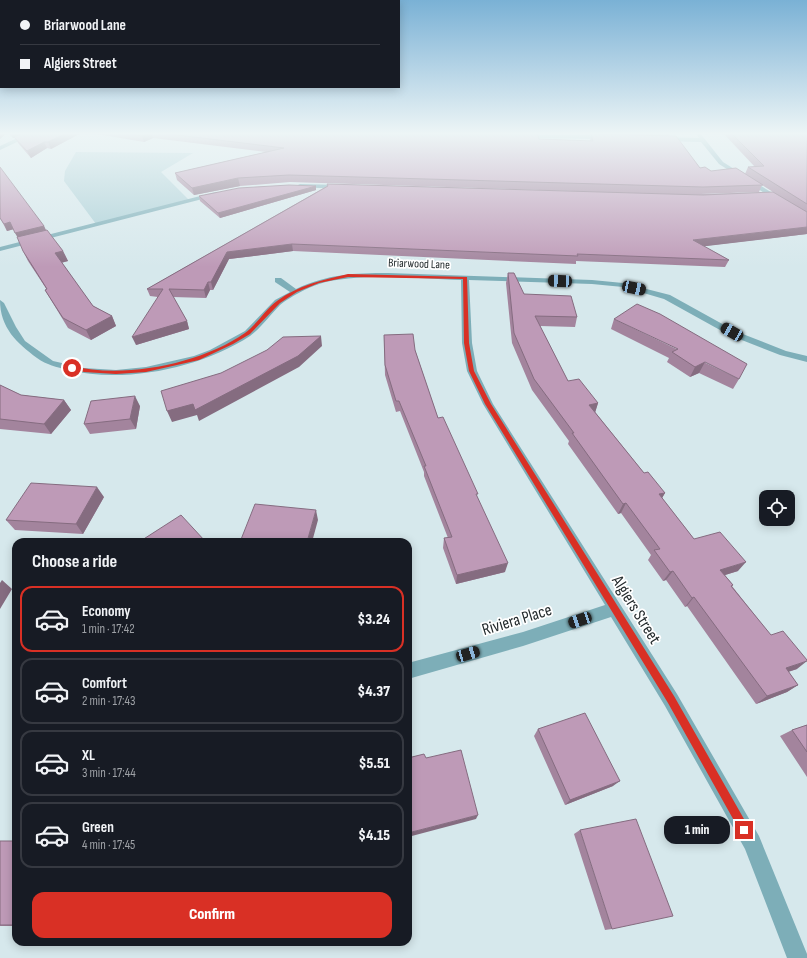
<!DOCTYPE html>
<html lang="en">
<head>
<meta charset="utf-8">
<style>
	:root { --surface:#171b24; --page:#242831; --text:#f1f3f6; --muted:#9ea1a6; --line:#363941; --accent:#d93025 }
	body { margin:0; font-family:"Sofia Sans Condensed",sans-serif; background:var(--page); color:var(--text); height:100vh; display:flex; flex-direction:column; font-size:15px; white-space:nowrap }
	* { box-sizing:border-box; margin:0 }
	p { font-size:13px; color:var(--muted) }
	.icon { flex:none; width:22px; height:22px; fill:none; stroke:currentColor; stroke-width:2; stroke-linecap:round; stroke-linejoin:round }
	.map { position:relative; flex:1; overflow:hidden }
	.side { position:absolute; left:12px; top:538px; width:400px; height:408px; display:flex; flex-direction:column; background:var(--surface); border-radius:12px; box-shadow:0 2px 10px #0003 }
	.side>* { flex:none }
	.banner { position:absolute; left:0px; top:0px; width:400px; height:88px; box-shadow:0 2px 10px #0003; display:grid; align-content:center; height:88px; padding:0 20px; background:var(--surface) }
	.controls { position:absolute; left:759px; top:490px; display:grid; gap:8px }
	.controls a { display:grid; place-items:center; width:36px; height:36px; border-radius:8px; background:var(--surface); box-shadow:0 2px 10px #0003; font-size:20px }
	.end { position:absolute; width:18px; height:18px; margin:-9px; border:5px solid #d93025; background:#fff; box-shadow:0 0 0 2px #fff }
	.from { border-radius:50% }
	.bubble { position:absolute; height:28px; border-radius:12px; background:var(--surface); box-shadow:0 2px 10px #0003; font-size:13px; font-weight:800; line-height:28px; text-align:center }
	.car { position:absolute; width:12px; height:24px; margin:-12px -6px; border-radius:5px; box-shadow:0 0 3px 1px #0007; background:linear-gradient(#222 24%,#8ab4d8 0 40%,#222 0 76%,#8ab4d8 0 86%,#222 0) }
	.banner b { display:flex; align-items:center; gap:14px; height:38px; font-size:15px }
	.banner b+b { border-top:1px solid var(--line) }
	.banner i { width:10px; height:10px; background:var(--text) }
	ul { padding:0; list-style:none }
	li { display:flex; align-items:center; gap:12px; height:66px; margin:0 8px 6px; padding:0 12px; border:2px solid var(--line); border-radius:12px }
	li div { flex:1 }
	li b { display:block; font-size:15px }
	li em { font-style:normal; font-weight:800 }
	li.selected { border-color:var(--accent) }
	li>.icon { width:36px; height:36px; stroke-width:1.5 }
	h2 { padding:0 20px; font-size:18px; line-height:48px }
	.primary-button { display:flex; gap:8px; margin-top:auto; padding:8px 20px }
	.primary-button a { flex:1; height:46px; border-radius:12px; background:var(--accent); color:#fff; font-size:16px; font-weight:800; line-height:46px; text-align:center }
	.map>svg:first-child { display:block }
</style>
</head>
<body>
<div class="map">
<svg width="807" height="958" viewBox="0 0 807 958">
	<rect width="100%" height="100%" fill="#d6e8ec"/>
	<path fill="#acd0d7" d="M76,152l117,1 -32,19 28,28 -93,24 -32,-43 1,-10z"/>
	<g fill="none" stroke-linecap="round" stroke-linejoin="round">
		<path fill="#7daeb8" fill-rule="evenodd" d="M28,133h8l-36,17v-4z
			M696,133h4l23,29 84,53v5l-88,-56 -18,-22 -40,-1 -3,-2 3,-2 38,1z
			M520,135h87l3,2 -3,2 -85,-1 -2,-1z
			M300,184l41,1 3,2 -3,2 -43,-2v-2z
			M216,192l2,1v2l-218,56v-4z
			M388,273l204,7 31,3 47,12 65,36 51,20 21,5v6l-27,-7 -51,-20 -65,-36 -41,-12 -31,-3 -123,-4 3,63 5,28 16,33 184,290 82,142 48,118v4h-20l-42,-109 -80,-143 -54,-89 -88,29 -115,33v-16l115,-31 82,-27 -122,-201 -16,-33 -5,-28 -1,-63c-41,-1 -103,-8 -142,4 -10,3 -31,14 -39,21 -10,10 -19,23 -30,31 -49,32 -125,48 -182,34 -12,-3 -21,-5 -31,-12 -20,-15 -37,-30 -37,-58l4,3 12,24 9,14 28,20 31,7 32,2 30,-3 48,-11 16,-6 35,-19 30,-31 15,-8 -15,-10v-4h6l15,11c32,-15 58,-16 92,-16z"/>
	</g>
	<path fill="#a3849d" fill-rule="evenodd" d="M8,133h73l-30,16 -4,-1 -16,10 -13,-15 -3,-5h-2z
		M91,133h446l2,6 51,2 1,-7 120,37 34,3 3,-7h7l-32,-34h84v101l-103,12 25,14 -4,7 -149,-6v3l-283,-13 -64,8 -16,31h-3l-4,8 -33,-1 14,24 2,8 -53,16 22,-48 -8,-1 -3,-7 180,-103v-2l278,8 -315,-10 -50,4 -46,9 -17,-15 -2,-7 91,-21 -113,-14 -9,4zM762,185l11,7 -72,2 58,-2z
		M588,133h81v3l-81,-2z
		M316,186v4l-96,28 -20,-17 -1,-5z
		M0,218l44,8 2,4 17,21 5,10 -7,2 32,43 19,10 4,10 -25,14 -23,-12 -17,-28 -6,-10h2l-19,-29 -5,-10 -5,-14 -4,-8 -7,2z
		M508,273l16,21 53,23 -2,10 -35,-1 28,55 30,22 -3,9 49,61 21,20 -3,5 32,41 44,32 -13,4 8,10 -1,1 65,83 -9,3 10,13 -11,7 -31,12 -69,-98 -2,1 -19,-27 -3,1 -15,-21 3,-5 -30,-42 -3,1 -50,-70 1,-3 -37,-51 -20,-47 -6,-60z
		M614,319l125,60 -6,10 -34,-16 -9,4 -23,-15 2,-4 -58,-29z
		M384,335l31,15 23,68 39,79 28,75 -49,12 -13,-36 1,-10h4l-24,-62v-4l-24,-61 -4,1 -11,-37z
		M0,385l21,10 43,5 7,10 -20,24 -51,-5z
		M140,406l-4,23 -46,5 -6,-10z
		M104,497l-21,37 -68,-4 -9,-10z
		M807,725v52l-27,-41 12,-6z
		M538,729l75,57 -48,19 -31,-69z
		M580,830l32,99 -7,1 -31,-96z
		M0,841h16v85h-16z"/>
	<path fill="#856c80" d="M0,133h7l-7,6z
		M11,133h13l-11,5z
		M66,133h15l-30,16 -3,-7z
		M148,133h3l2,5 -9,4 -2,-6z
		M44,142l3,6 -16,10 -4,-7z
		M238,178l2,8 -46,9 -2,-7z
		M316,186v4l-96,28 -2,-5z
		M10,222l4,7 -7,2 -3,-7z
		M44,226l3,7 -28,7 -4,-7z
		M807,227v7l-117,14 3,-8z
		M292,244l1,7 -64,8 -16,31 -2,-8 16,-30z
		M63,251l5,10 -8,2 -5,-10z
		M208,282l2,8 -4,8 -2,-8z
		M112,316l4,10 -25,14 -5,-10z
		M187,321l2,8 -53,16 -4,-8z
		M321,336l1,10 -23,21 -100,54 -2,-6 -25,7 -5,-11z
		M705,362l-6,11 -9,4 5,-10z
		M135,396l5,10 -4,23 -6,-10z
		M64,400l7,10 -20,24 -7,-10z
		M598,403l-3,10 -6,-8z
		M97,487l7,10 -21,37 -7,-10z
		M665,493l-6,10v-9z
		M626,503l-5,10 -3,1 5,-10z
		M316,510l2,10 -6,22h-5z
		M746,562l-8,9 -26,8 8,-9z
		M508,563l-3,9 -49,12 1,-9z
		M673,571l-7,9 -3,1 7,-9z
		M2,580l10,9 -12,20v-26z
		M410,586v10h-2v-9z
		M694,597l-7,9 -2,1 7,-9z
		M807,661l-10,8 -22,7 11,-8z
		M798,685l-11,7 -31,12 11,-8z
		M620,781l-7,5 -48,19 5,-5z
		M478,815l-2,4 -68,18v-4z"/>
	<path fill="#be9ab7" stroke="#856c80" d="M23,133h43l-18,9h-4l-17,9 -13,-14z
		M127,133h21l-6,3z
		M161,133h376l2,6 54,2 -2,-7 85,2 24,32 5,-1 6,4 25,-3 27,17 -60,2 -414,-12 -51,3 -46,10 -17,-15 109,-25z
		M731,133h76v71l-59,-37 16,-1z
		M0,167l44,59 -29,7 -5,-11 -6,2 -4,-6z
		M327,184l376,11 70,-3 34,20v15l-114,13 36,20 -152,-6 1,2 -286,-12 -65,8 -16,30h-3l-4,8 -35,-1 18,32 -55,16 31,-48h-16l181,-103z
		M289,185l27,1 -98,27 -19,-17 40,-8z
		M47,230l16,21 -8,2 38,53 19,10 -26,14 -23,-12 -18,-28 2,-1 -24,-38 -6,-14z
		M508,273h6l10,21 47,2 6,21 -42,-1 33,65 11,-2 19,24 -9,2 55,68 4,-1 17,21 -6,1 35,45 26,-7 26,30 -26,8 13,15 -2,1 40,49 12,-4 24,29v1l-21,7 12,17 -31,11 -73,-99 -2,1 -19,-27 -3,1 -16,-22 6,-1 -34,-46 -3,1 -51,-71h2l-40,-54 -20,-46z
		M637,304l23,10 87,50 -8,15 -34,-17 -10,5 -23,-15 6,-3 -64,-30z
		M413,334l2,16 23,68 5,-1 35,77h-2l32,69 -51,12 -13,-37 8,-1 -28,-71h2l-27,-65h-3l-11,-36 -1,-30z
		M321,336l-23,20 -103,54 -2,-6 -26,7 -6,-20 60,-18 46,-23 16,-13z
		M0,385l21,10 43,5 -20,24 -44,-5z
		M135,396l-5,23 -46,5 7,-23z
		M31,483l66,4 -21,37 -70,-4z
		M255,504l61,6 -9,32h-67z
		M181,515l24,26 -1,1h-65z
		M408,579l2,7 -2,1z
		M585,713l35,68 -50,19 -32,-71z
		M807,725v27l-15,-22z
		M461,750l17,65 -70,18v-75l16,-4 2,4z
		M636,819l37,97 -61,13 -32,-99z
		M0,841h16v84h-16z"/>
	<linearGradient id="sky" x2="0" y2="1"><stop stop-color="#7ab1d5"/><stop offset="0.5" stop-color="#edf5f6"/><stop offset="1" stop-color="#edf5f6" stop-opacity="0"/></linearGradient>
	<rect width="807" height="267" fill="url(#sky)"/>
	<path fill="#d93025" d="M348,274l119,3 2,66 5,28 17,33 183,292 74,130 1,4 -1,3 -4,2 -3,-2 -73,-130 -183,-299 -16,-33 -5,-28 -1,-64 -115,-2 -29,6 -22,9 -17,11 -30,31 -17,10 -34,16 -53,12 -30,2 -32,-2 -14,-4 2,-2c52,13 129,-2 173,-33 12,-9 20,-23 32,-32 21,-16 46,-21 71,-27z"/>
	<g text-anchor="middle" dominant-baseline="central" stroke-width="3.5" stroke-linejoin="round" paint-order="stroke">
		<g font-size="12" fill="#232a2c" stroke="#fff">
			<text transform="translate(419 264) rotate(2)">Briarwood Lane</text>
		</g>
		<g font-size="17" fill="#232a2c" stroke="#fff">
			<text transform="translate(636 610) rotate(58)">Algiers Street</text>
			<text transform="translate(517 620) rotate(-17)">Riviera Place</text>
		</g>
	</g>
</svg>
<div class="controls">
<a><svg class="icon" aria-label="locate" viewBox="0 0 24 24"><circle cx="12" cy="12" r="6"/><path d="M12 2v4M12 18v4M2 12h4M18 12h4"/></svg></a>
</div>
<i class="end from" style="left:72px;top:368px"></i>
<i class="end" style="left:744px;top:830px"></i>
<div class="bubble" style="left:664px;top:816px;width:66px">1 min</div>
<i class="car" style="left:560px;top:281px;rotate:272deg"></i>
<i class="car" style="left:634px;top:288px;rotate:102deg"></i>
<i class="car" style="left:732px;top:332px;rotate:300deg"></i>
<i class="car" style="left:580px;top:620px;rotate:251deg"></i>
<i class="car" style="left:468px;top:654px;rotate:74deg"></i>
<div class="banner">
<b><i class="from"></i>Briarwood Lane</b>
<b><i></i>Algiers Street</b>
</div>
<section class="side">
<h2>Choose a ride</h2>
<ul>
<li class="selected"><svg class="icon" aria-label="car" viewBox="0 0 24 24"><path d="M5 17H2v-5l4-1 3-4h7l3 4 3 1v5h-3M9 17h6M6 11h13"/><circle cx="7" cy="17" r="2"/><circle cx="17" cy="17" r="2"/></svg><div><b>Economy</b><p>1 min · 17:42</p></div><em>$3.24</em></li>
<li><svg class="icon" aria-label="car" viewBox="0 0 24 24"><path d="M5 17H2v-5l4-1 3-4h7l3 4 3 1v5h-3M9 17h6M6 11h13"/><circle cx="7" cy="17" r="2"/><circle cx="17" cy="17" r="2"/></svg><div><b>Comfort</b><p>2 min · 17:43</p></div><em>$4.37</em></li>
<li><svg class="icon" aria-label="car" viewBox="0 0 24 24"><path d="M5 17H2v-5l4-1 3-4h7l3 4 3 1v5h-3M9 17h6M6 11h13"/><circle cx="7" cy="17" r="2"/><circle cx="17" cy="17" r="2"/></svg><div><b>XL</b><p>3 min · 17:44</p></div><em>$5.51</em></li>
<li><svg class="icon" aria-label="car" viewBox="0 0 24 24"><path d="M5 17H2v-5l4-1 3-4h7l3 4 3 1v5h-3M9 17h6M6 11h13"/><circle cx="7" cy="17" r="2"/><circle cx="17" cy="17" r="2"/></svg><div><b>Green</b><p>4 min · 17:45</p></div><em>$4.15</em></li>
</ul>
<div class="primary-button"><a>Confirm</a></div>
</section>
</div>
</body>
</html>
